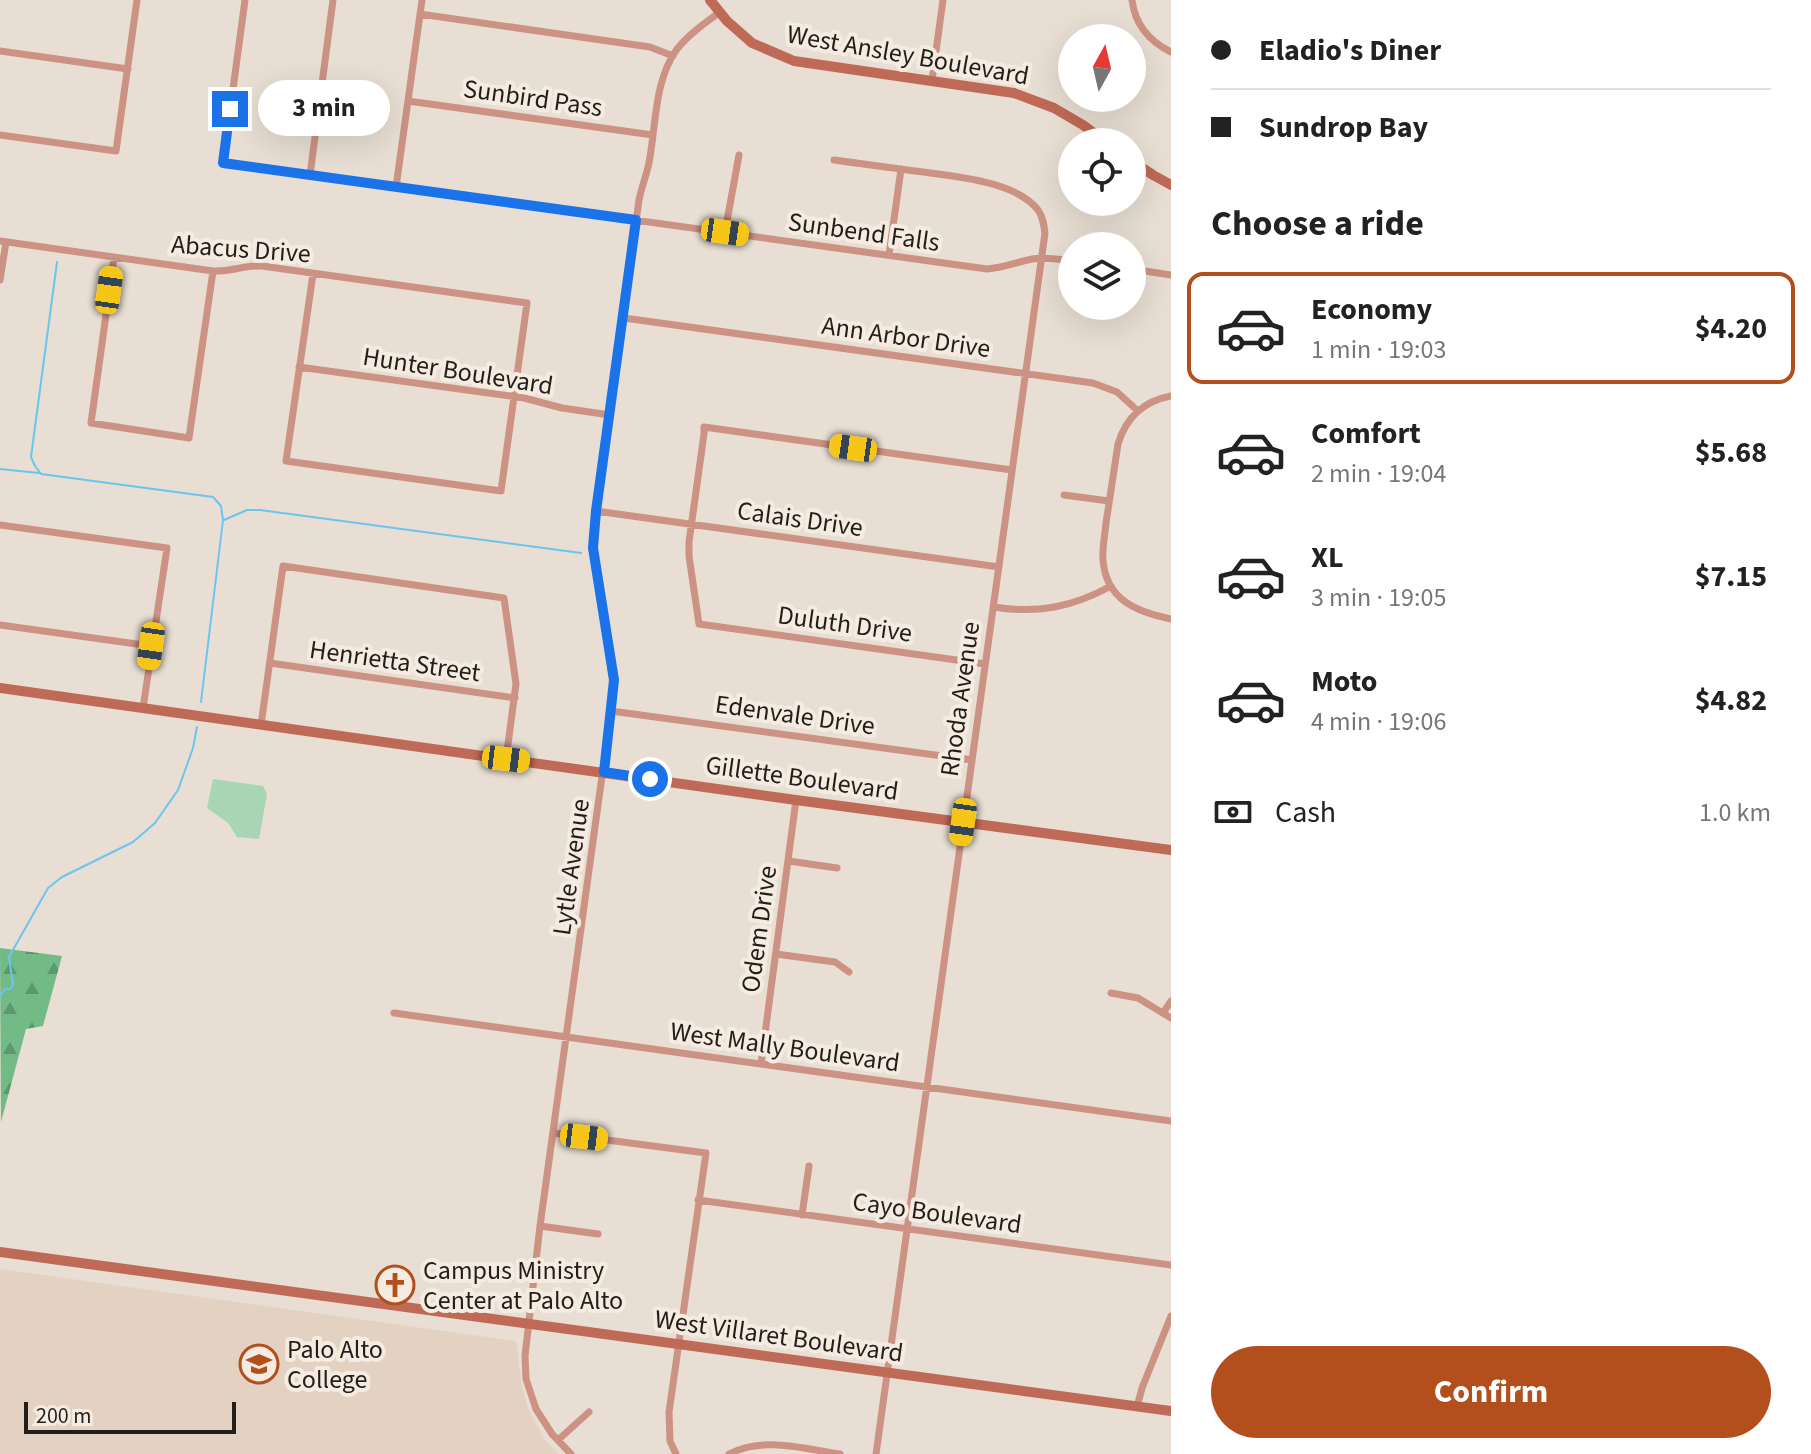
<!DOCTYPE html>
<html lang="en">
<head>
<meta charset="utf-8">
<style>
	:root { --surface:#fff; --page:#f2f2f2; --text:#222; --muted:#767676; --line:#e0e0e0; --accent:#b34f1d }
	body { margin:0; font-family:"Source Sans 3",sans-serif; background:var(--page); color:var(--text); height:100vh; display:flex; flex-direction:column; font-size:30px; white-space:nowrap }
	* { box-sizing:border-box; margin:0 }
	p { font-size:26px; color:var(--muted) }
	.icon { flex:none; width:44px; height:44px; fill:none; stroke:currentColor; stroke-width:2; stroke-linecap:round; stroke-linejoin:round }
	.map { position:relative; flex:1; overflow:hidden }
	.panel { display:flex; flex-direction:column; background:var(--surface); width:640px }
	.panel>* { flex:none }
	.hud { display:grid; align-content:center; height:176px; padding:0 40px; background:var(--surface) }
	.needle { width:52px; rotate:8deg }
	.controls { position:absolute; left:1058px; top:24px; display:grid; gap:16px }
	.controls a { display:grid; place-items:center; width:88px; height:88px; border-radius:50%; background:var(--surface); box-shadow:0 8px 32px #0002; font-size:40px }
	.scale { position:absolute; left:24px; bottom:20px; width:212px; box-sizing:border-box; padding-left:8px; border:4px solid #221e1a; border-top:0; font-size:22px; line-height:28px; white-space:nowrap; color:#221e1a; -webkit-text-stroke:6px #f5ebe0; paint-order:stroke }
	.end { position:absolute; width:36px; height:36px; margin:-18px; border:10px solid #1a73e8; background:#fff; box-shadow:0 0 0 4px #fff }
	.from { border-radius:50% }
	.bubble { position:absolute; height:56px; border-radius:28px; background:var(--surface); box-shadow:0 8px 32px #0002; font-size:26px; font-weight:700; line-height:56px; text-align:center }
	.car { position:absolute; width:24px; height:48px; margin:-24px -12px; border-radius:10px; box-shadow:0 0 6px 2px #0007; background:linear-gradient(#f5c518 24%,#345 0 40%,#f5c518 0 76%,#345 0 86%,#f5c518 0) }
	.hud b { display:flex; align-items:center; gap:28px; height:76px; font-size:30px }
	.hud b+b { border-top:2px solid var(--line) }
	.hud i { width:20px; height:20px; background:var(--text) }
	ul { padding:0; list-style:none }
	li { display:flex; align-items:center; gap:24px; height:112px; margin:0 16px 12px; padding:0 24px; border:4px solid transparent; border-radius:16px }
	li div { flex:1 }
	li b { display:block; font-size:30px }
	li em { font-style:normal; font-weight:700 }
	li.current { border-color:var(--accent) }
	li>.icon { width:72px; height:72px; stroke-width:1.5 }
	h2 { padding:0 40px; font-size:36px; line-height:96px }
	.pay { display:flex; align-items:center; gap:20px; height:88px; padding:0 40px; font-size:30px }
	.pay p { margin-inline-start:auto }
	.button { display:flex; gap:16px; margin-top:auto; padding:16px 40px }
	.button a { flex:1; height:92px; border-radius:48px; background:var(--accent); color:#fff; font-size:32px; font-weight:700; line-height:92px; text-align:center }
	main { display:flex; flex:1; min-height:0 }
	.map>svg:first-child { display:block }
</style>
</head>
<body>
<main>
<div class="map">
<svg width="1171" height="1454" viewBox="0 0 1171 1454">
	<defs>
		<pattern id="forest-firs" width="22" height="20" patternUnits="userSpaceOnUse" patternTransform="scale(2)"><rect width="22" height="20" fill="#72bb87"/><path d="M5 1l3.5 6h-7zM16 11l3.5 6h-7z" fill="#5d976e"/></pattern>
	</defs>
	<rect width="100%" height="100%" fill="#e8ded3"/>
	<path fill="#e3d2c2" d="M0,1269l516,72 6,47 7,23 15,28 15,15h-559z"/>
	<path fill="url(#forest-firs)" d="M0,948l62,8 -19,70 -17,3 -25,93z"/>
	<path fill="#a8d6b4" d="M213,779l50,7 4,8 -8,45 -22,-2 -9,-14 -21,-15z"/>
	<g fill="none" stroke-linecap="round" stroke-linejoin="round">
		<path stroke="#6bc5ef" stroke-width="2" d="M57,262l-26,195 4,9 6,8 172,23 8,9 2,14 -22,182
			M0,469l39,4
			M224,520l23,-10h13l321,43
			M0,996l5,-7h5l3,-4 -4,-28 39,-69 14,-11 71,-35 22,-19 23,-33 15,-42 4,-21"/>
		<path stroke="#cc9284" stroke-width="7" d="M245,0l-22,163 764,106c16,-1 30,-7 45,-10 13,-2 27,0 40,2
			M1132,0c3,25 17,41 39,52
			M420,14l230,33 23,9
			M0,51l128,18
			M932,80l11,-80
			M408,101l245,34
			M0,135l116,16 21,-151
			M834,160c27,4 54,7 81,11 35,5 100,9 123,39 5,7 6,15 7,23l-169,1221
			M310,175l23,-175
			M396,187l26,-187
			M725,232l14,-77
			M0,241l213,30c17,1 32,-6 49,-5l265,37 -26,188 -215,-30 27,-187
			M889,255l12,-86
			M114,257l-23,166 98,15 24,-167
			M1132,269l39,6
			M0,280l6,-38
			M624,318l469,65 24,9 21,19
			M299,367l225,31 38,10 48,7
			M1171,396c-27,5 -45,22 -53,48 -4,26 -8,53 -12,79 -1,12 -4,25 -3,37 3,40 34,52 68,59
			M1064,495l45,6
			M596,511l403,56
			M0,525l167,23 -24,160
			M994,607c43,7 79,0 117,-21
			M0,625l151,21
			M270,663l245,35
			M985,664l-286,-40 -10,-68v-14l15,-108v-7l308,43
			M611,711l361,49
			M261,725l22,-159 221,32 12,86 -10,75
			M789,861l48,7
			M776,954l59,8 14,10
			M1111,993l27,5 33,20
			M394,1013l777,108
			M1163,1013l8,-12
			M761,1064l35,-264
			M554,1133l152,20 -37,259 1,29 6,13
			M698,1200l473,65
			M802,1215l7,-49
			M540,1226l58,8
			M1137,1407l5,-19 29,-72
			M558,1440l31,-28
			M571,1454l-19,-20 -16,-25 -10,-30 -1,-23 15,-130 74,-537 -21,-141v-12l46,-336c3,-15 9,-28 11,-43 6,-35 5,-78 27,-108 12,-15 28,-26 43,-37
			M729,1454c34,-18 75,-5 111,0"/>
		<path stroke="#be6a56" stroke-width="10" d="M710,0l17,21 25,22 42,18 220,32 40,15 29,17 23,17
			M1132,161l21,14 18,10
			M0,688l796,112 375,50
			M0,1252l1171,159"/>
	</g>
	<g fill="none" stroke-linecap="round" stroke-linejoin="round">
		<path stroke="#1a73e8" stroke-width="10" d="M230,109l-7,54 413,57 -40,291 -3,37 21,132 -10,92 46,7"/>
	</g>
	<defs>
		<g id="church-ring" transform="scale(2)"><circle r="9.5" fill="#f5ebe0" stroke="#b34f1d" stroke-width="1.5"/><path d="M-1.2-6h2.4v3.5h3.3v2.4h-3.3V6h-2.4V-.1h-3.3v-2.4h3.3Z" fill="#b34f1d"/></g>
		<g id="university-ring" transform="scale(2)"><circle r="9.5" fill="#f5ebe0" stroke="#b34f1d" stroke-width="1.5"/><path d="M0-5L7-2L0 1L-7-2ZM-4 1L0 2.5L4 1V4Q0 6-4 4Z" fill="#b34f1d"/></g>
	</defs>
	<g fill-rule="evenodd">
		<use href="#church-ring" x="395" y="1285"/>
		<use href="#university-ring" x="259" y="1364"/>
	</g>
	<g text-anchor="middle" dominant-baseline="central" stroke-width="8" stroke-linejoin="round" paint-order="stroke">
		<g font-size="26" fill="#221e1a" stroke="#f5ebe0">
			<text transform="translate(908 55) rotate(10)">West Ansley Boulevard</text>
			<text transform="translate(533 98) rotate(8)">Sunbird Pass</text>
			<text transform="translate(864 232) rotate(8)">Sunbend Falls</text>
			<text transform="translate(241 249) rotate(4)">Abacus Drive</text>
			<text transform="translate(906 337) rotate(8)">Ann Arbor Drive</text>
			<text transform="translate(458 371) rotate(9)">Hunter Boulevard</text>
			<text transform="translate(800 519) rotate(8)">Calais Drive</text>
			<text transform="translate(845 624) rotate(8)">Duluth Drive</text>
			<text transform="translate(395 661) rotate(8)">Henrietta Street</text>
			<text transform="translate(960 699) rotate(-82)">Rhoda Avenue</text>
			<text transform="translate(795 715) rotate(8)">Edenvale Drive</text>
			<text transform="translate(802 778) rotate(8)">Gillette Boulevard</text>
			<text transform="translate(571 867) rotate(-82)">Lytle Avenue</text>
			<text transform="translate(759 929) rotate(-82)">Odem Drive</text>
			<text transform="translate(785 1047) rotate(8)">West Mally Boulevard</text>
			<text transform="translate(937 1213) rotate(8)">Cayo Boulevard</text>
			<text transform="translate(779 1336) rotate(8)">West Villaret Boulevard</text>
		</g>
		<g font-size="26" fill="#221e1a" stroke="#f5ebe0" text-anchor="start">
			<text x="423" y="1270">Campus Ministry<tspan x="423" dy="30">Center at Palo Alto</tspan></text>
			<text x="287" y="1349">Palo Alto<tspan x="287" dy="30">College</tspan></text>
		</g>
	</g>
</svg>
<div class="controls">
<a><svg class="needle" viewBox="-14 -14 28 28"><path d="M0-13l5 13h-10z" fill="#e53935"/><path d="M0 13l5-13h-10z" fill="#767676"/></svg></a>
<a><svg class="icon" aria-label="locate" viewBox="0 0 24 24"><circle cx="12" cy="12" r="6"/><path d="M12 2v4M12 18v4M2 12h4M18 12h4"/></svg></a>
<a><svg class="icon" aria-label="layers" viewBox="0 0 24 24"><path d="M12 4l9 5-9 5-9-5zM3 14l9 5 9-5"/></svg></a>
</div>
<div class="scale">200 m</div>
<i class="end from" style="left:650px;top:779px"></i>
<i class="end" style="left:230px;top:109px"></i>
<div class="bubble" style="left:258px;top:80px;width:132px">3 min</div>
<i class="car" style="left:725px;top:232px;rotate:98deg"></i>
<i class="car" style="left:109px;top:290px;rotate:8deg"></i>
<i class="car" style="left:853px;top:448px;rotate:278deg"></i>
<i class="car" style="left:151px;top:646px;rotate:188deg"></i>
<i class="car" style="left:506px;top:759px;rotate:97deg"></i>
<i class="car" style="left:963px;top:822px;rotate:188deg"></i>
<i class="car" style="left:584px;top:1137px;rotate:97deg"></i>
</div>
<section class="panel">
<div class="hud">
<b><i class="from"></i>Eladio's Diner</b>
<b><i></i>Sundrop Bay</b>
</div>
<h2>Choose a ride</h2>
<ul>
<li class="current"><svg class="icon" aria-label="car" viewBox="0 0 24 24"><path d="M5 17H2v-5l4-1 3-4h7l3 4 3 1v5h-3M9 17h6M6 11h13"/><circle cx="7" cy="17" r="2"/><circle cx="17" cy="17" r="2"/></svg><div><b>Economy</b><p>1 min · 19:03</p></div><em>$4.20</em></li>
<li><svg class="icon" aria-label="car" viewBox="0 0 24 24"><path d="M5 17H2v-5l4-1 3-4h7l3 4 3 1v5h-3M9 17h6M6 11h13"/><circle cx="7" cy="17" r="2"/><circle cx="17" cy="17" r="2"/></svg><div><b>Comfort</b><p>2 min · 19:04</p></div><em>$5.68</em></li>
<li><svg class="icon" aria-label="car" viewBox="0 0 24 24"><path d="M5 17H2v-5l4-1 3-4h7l3 4 3 1v5h-3M9 17h6M6 11h13"/><circle cx="7" cy="17" r="2"/><circle cx="17" cy="17" r="2"/></svg><div><b>XL</b><p>3 min · 19:05</p></div><em>$7.15</em></li>
<li><svg class="icon" aria-label="car" viewBox="0 0 24 24"><path d="M5 17H2v-5l4-1 3-4h7l3 4 3 1v5h-3M9 17h6M6 11h13"/><circle cx="7" cy="17" r="2"/><circle cx="17" cy="17" r="2"/></svg><div><b>Moto</b><p>4 min · 19:06</p></div><em>$4.82</em></li>
</ul>
<div class="pay"><svg class="icon" aria-label="cash" viewBox="0 0 24 24"><path d="M3 7h18v10H3z"/><circle cx="12" cy="12" r="2"/></svg>Cash<p>1.0 km</p></div>
<div class="button"><a>Confirm</a></div>
</section>
</main>
</body>
</html>
